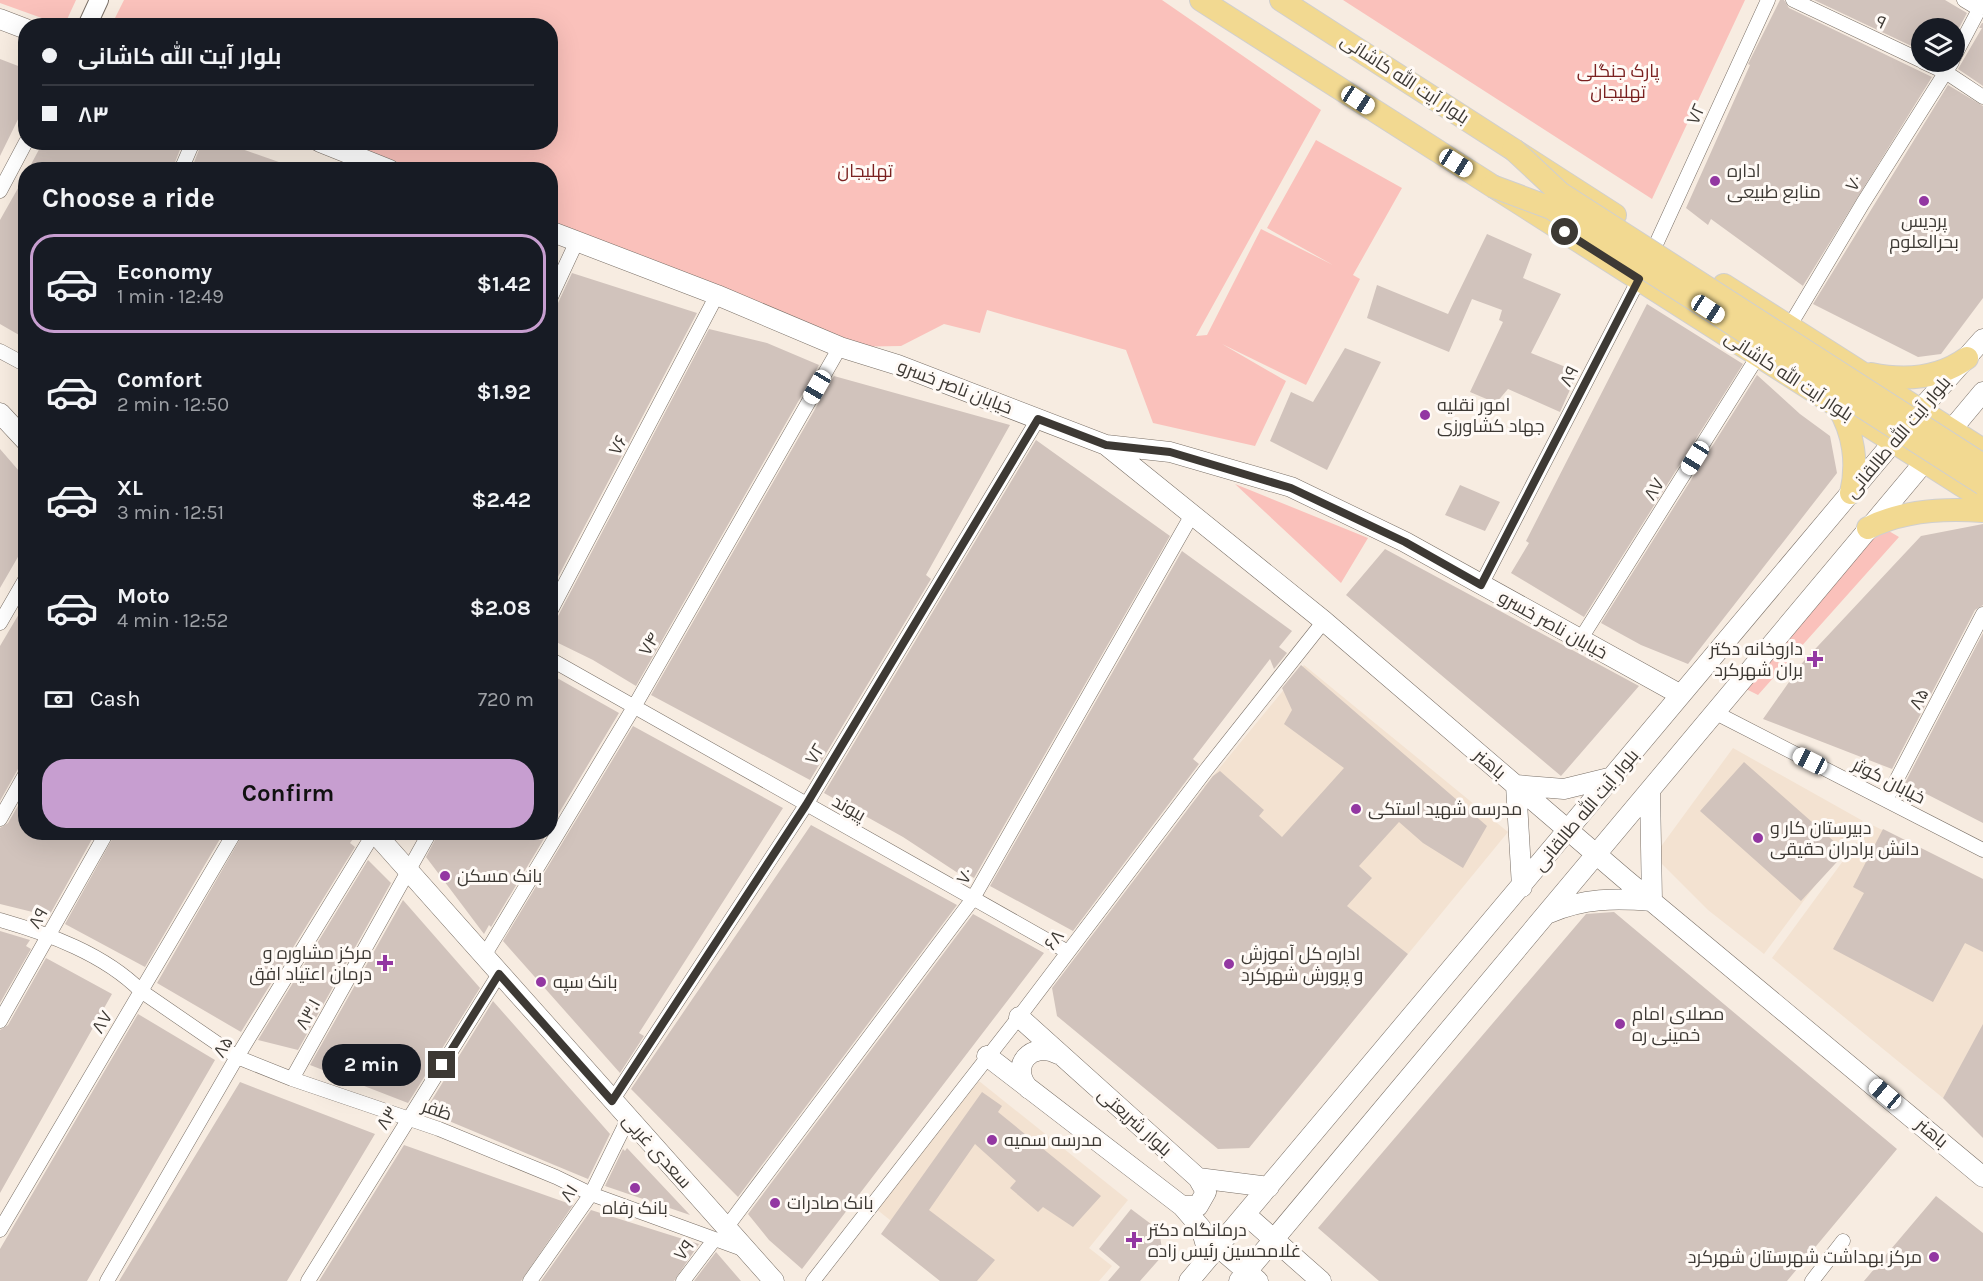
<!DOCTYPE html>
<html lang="en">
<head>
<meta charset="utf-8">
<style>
	:root { --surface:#171b24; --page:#20242c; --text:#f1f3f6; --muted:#9ea1a6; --line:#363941; --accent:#c79ed0 }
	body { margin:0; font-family:Karla,Cairo,sans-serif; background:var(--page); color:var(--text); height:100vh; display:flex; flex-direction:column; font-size:22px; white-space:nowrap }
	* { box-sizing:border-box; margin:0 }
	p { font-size:20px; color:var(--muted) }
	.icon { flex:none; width:33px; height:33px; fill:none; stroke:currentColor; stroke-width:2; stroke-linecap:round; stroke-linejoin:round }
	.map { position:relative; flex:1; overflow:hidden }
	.sheet { position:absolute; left:18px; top:162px; width:540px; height:678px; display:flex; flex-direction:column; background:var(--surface); border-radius:24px; box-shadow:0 6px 24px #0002 }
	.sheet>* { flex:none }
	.banner { position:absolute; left:18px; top:18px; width:540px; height:132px; border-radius:24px; box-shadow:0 6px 24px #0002; display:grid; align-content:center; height:132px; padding:0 24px; background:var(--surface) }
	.controls { position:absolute; left:1911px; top:18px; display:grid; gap:12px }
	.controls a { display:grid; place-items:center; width:54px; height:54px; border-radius:50%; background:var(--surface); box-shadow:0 6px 24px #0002; font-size:30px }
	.end { position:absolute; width:27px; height:27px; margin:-14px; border:8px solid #3d3934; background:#fff; box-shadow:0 0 0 3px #fff }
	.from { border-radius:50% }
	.bubble { position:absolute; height:42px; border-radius:21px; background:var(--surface); box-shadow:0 6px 24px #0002; font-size:20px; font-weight:700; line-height:42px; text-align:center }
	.car { position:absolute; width:18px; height:36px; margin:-18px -9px; border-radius:8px; box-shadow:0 0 4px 2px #0007; background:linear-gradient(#fff 24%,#345 0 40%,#fff 0 76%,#345 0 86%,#fff 0) }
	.banner b { display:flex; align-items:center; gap:21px; height:57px; font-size:22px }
	.banner b+b { border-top:2px solid var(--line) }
	.banner i { width:15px; height:15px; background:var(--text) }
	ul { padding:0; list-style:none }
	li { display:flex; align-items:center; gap:18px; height:99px; margin:0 12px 9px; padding:0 12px; border:3px solid transparent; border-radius:24px }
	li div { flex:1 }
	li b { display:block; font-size:22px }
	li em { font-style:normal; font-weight:700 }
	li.selected { border-color:var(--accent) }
	li>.icon { width:54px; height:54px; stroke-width:1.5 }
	h2 { padding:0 24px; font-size:27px; line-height:72px }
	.pay { display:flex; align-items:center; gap:15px; height:66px; padding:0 24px; font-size:22px }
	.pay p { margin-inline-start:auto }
	.button { display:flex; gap:12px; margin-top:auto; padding:12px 24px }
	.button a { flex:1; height:69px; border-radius:24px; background:var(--accent); color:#111; font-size:24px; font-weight:700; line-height:69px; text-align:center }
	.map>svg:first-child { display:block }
</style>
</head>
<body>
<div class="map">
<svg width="1983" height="1281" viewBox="0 0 1983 1281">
	<rect width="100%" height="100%" fill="#f7ece1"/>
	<path fill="#f3e2d1" d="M1304,665l204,167 -100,122 -108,-84 -96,-83z
		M1733,748l130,73 -99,133 -56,-44 -54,-54z
		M1870,824l113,55v147l-40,72 -171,-140z
		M979,1081l149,119 -39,48 23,18 -13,15h-133l-91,-73z"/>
	<path fill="#fac1bb" d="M0,0h76l-12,26 -64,-23z
		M124,0h1038l159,110 -125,226 11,-1 54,-106 72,36 -66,-37 49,-88 86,48 -49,87 7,4 -54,106 -84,-41 64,37 -31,65 -102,-23 -27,-73 -139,-40 -7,23 -36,-9 -43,22 -61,1 -289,-122 -1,-55 -135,-1 -65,-26 200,-1v-116h-439z
		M1343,0h402l-93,199z
		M1235,484l133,54 -27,45z
		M1882,527l17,10 -141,158 -16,-8z"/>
	<path fill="#d1c3bc" d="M1780,0h4l5,8 143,69 -131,212 2,-3 -92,-67 -3,6 -22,-17 64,-143 -2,-1z
		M1814,0h131l22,13 -8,15h-37v23z
		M1982,23h1v63l-25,-17 24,-41h-3z
		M0,59l26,10v34l-26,53z
		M1948,85l35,21v192l-42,56 -23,3 -105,-53z
		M43,142h140l-11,28h-144z
		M202,142h20l71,25 -1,3h-101z
		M26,174v165l-26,-15v-104z
		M1487,234l45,20 -9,24 38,16 -30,59 47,19 -18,40 -52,-23 -12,14 -26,-11 33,-70 -4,-2 3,-10 -30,-11 -23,53 -82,-34 10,-33 71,29z
		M572,273l125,40 -147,279v-284l8,-5z
		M1647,304l96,60 -159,253 -73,-44 18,-30 -3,-2z
		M709,329l58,14 52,22 -183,321 -43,-26 -43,-21v-18l8,-5z
		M1345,348l36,14 -54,108 -57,-29 21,-49 22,10z
		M1757,375l43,39 30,22 7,37 -149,191 -47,-19 -40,-22z
		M834,376l176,49 -84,150 5,4 -121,201 -159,-85z
		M1036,440l134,96 -196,342 -5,-3 -2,4 -64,-42 -79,-44z
		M0,449l26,30v64l-26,45z
		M1460,485l40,17 -15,29 -40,-16z
		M1983,524v81l-8,5 -83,159 -129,-50 40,-57 118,-126z
		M1385,549l254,137 -78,90 -215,-181z
		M1182,551l110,80 -13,16 8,6 -13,16 -4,-10 -77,100 6,5 -126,167 -83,-45z
		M26,602v162l-8,5 -18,32v-155z
		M1983,633v190l-78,-40z
		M1301,665l186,161 -24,42 -40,-25 -24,-21 -40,44 13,12 -25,28 61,48 -159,194 -31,1 -161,-133 -5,-28 161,-212 7,-5 44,39 -5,6 23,21 62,-69 -60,-44 8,-14 -10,-22z
		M550,674l69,39 -69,115z
		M633,726l150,82 -144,225 5,3 -24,37 -117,-132z
		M1744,762l102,90 -45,49 -101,-90z
		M26,792v40h70l-47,84 -49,-12v-76l8,-5z
		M811,825l146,80 -219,292 -107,-108z
		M1883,829l100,50v73l-18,-9 -32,59 -100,-53 31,-56 -11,-6z
		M116,832h108l-79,135 -80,-43z
		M244,832h103l6,7 -3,4 5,4 -114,185 -84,-49z
		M439,832h109l-57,95 -2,-2 -5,9 -58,-77z
		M368,860l23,23 -93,167 -40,-10z
		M403,900l77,88 -72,115 -98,-38z
		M1614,912l283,237 -110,132h-408l-61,-53 268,-314z
		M973,914l71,39 -242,316 -33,-29 -21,-26z
		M0,931l30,9 -4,6 5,3 -31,54z
		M46,958l66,36 -112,199v-163l8,-5z
		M493,1001l117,133 -22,45 -163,-68z
		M138,1014l77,46 -128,221h-87v-32z
		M1983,1024v114l-40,-40z
		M240,1082l135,52 -88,147h-168z
		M982,1092l20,14 -4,6 103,84 -28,31 -30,-20 -5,5 -28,-24 6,-7 -41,-37 -46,66 66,50 -18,21h-37l-59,-47z
		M404,1145l169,60 -52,76h-202z
		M627,1148l63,67 -85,-29 18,-37 2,2z
		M1936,1196l47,37v48h-119z
		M1131,1209l28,21 4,25 -23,26h-32l12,-14 -21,-18z
		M591,1210l76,24 32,10 -25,37h-133z
		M716,1252l25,29h-47z"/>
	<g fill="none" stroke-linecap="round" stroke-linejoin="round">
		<g stroke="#796f66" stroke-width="15">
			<path id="minor" d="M1793,0l129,61
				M1964,0l15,9
				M1954,57l29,-55
				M1923,62l24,11 36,24
				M181,170l12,-28
				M0,191l26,-49
				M1657,242l111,-242
				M550,299l27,-58
				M1789,327l74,-124 89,-141
				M0,351l26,14
				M1481,585l158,-306
				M550,612l167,-317
				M0,623l26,-45
				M1580,640l178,-284
				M550,659l518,293
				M1714,712l269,138
				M1886,800l97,-186
				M0,819l26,-46
				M0,920c49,14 104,34 141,71l96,66 55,22 147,50 117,48 35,17 154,56
				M484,956l150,-249 206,-360
				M0,1021l107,-189
				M292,1079l138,-247
				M612,1101l194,-296 232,-386
				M726,1228l246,-328 221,-387
				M0,1230l235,-398
				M107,1281l130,-224 137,-224
				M308,1281l191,-307
				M530,1281l61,-87 37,-75
				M683,1281l31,-41
				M813,1281l206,-264 187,-247 118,-149
				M1812,1281l31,-40"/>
		</g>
		<g stroke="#796f66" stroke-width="20">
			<path id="tertiary" d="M87,26l12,-26"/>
		</g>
		<g stroke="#796f66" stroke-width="21">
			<path id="secondary" d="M0,19l26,10
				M320,142l70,28
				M550,231l167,64 123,52 58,18 208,80 64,7 121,35 114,55 276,153
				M0,413l26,28
				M1106,445l218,176 301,258 358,298
				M1516,785l6,102
				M1516,785l48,4 49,-12
				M1650,791l2,110
				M374,832l400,449
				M1549,913c35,-15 66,-15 103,-12
				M1019,1017l179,161 71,9
				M987,1056l195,150 19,22 8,28
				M1029,1089c-21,-23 3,-49 29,-35
				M1182,1206h16l8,-14 -8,-14
				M1245,1214l76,67
				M1217,1246l41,35
				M1189,1281l731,-871 63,-71
				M1239,1281l744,-889"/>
		</g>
		<g stroke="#d0cfce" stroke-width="24">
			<path id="primary" d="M1201,0l782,499
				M1281,0l334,215
				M1724,285l259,165
				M1871,374c34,7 67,5 96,-16
				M1838,407c16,26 20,57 13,86
				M1868,528c35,-18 76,-20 115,-17"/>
		</g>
		<use href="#minor" stroke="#fff" stroke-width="14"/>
		<use href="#tertiary" stroke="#fff" stroke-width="18"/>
		<use href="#secondary" stroke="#fff" stroke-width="20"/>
		<use href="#primary" stroke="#f2d991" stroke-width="22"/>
		<g stroke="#d0cfce" stroke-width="24" stroke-linecap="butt">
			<path id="primary-bridge" d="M1513,149l47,44 423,272
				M1492,186l59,22 432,276"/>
		</g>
		<use href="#primary-bridge" stroke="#f2d991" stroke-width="22"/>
	</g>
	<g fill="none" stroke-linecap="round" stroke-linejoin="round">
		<path stroke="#3d3934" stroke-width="8" d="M442,1065l57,-91 113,127 194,-296 232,-386 68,26 64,7 121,36 114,54 76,43 158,-306 -74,-47"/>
	</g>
	<g fill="#9337a2" stroke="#fffaf6" stroke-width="2">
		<circle cx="1715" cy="181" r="6"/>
		<circle cx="1924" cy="201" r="6"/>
		<circle cx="1425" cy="415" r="6"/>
		<path d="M1812 650h6v6h6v6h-6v6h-6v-6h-6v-6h6z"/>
		<circle cx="1356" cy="809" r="6"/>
		<circle cx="1758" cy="838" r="6"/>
		<circle cx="445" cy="876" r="6"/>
		<path d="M382 954h6v6h6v6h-6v6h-6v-6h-6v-6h6z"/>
		<circle cx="1229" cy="964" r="6"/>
		<circle cx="541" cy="982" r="6"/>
		<circle cx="1620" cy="1024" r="6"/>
		<circle cx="992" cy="1140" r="6"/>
		<circle cx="635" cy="1188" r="6"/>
		<circle cx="775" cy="1203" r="6"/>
		<path d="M1131 1231h6v6h6v6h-6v6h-6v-6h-6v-6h6z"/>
		<circle cx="1934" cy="1257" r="6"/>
	</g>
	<g text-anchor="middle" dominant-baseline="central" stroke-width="6" stroke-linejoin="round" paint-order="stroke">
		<g font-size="18" fill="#3d3934" stroke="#fffaf6">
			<text transform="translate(1881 22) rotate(25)">۹</text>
			<text transform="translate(1405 79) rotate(33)">بلوار آیت الله کاشانی</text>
			<text transform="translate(1696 114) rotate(-66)">۷۲</text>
			<text transform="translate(1854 183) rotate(-57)">۷۰</text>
			<text transform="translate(1569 376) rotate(-63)">۸۹</text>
			<text transform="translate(1789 376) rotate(33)">بلوار آیت الله کاشانی</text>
			<text transform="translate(955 387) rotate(21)">خیابان ناصر خسرو</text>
			<text transform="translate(1898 437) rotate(-50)">بلوار آیت الله طالقانی</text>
			<text transform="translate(618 445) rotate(-62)">۷۶</text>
			<text transform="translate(1654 489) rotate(-58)">۸۷</text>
			<text transform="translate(1553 625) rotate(29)">خیابان ناصر خسرو</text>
			<text transform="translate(649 644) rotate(-60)">۷۴</text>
			<text transform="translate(1919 699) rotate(-63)">۸۵</text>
			<text transform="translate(815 754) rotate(-59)">۷۲</text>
			<text transform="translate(1490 764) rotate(41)">باهنر</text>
			<text transform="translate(1889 781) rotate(27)">خیابان کوثر</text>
			<text transform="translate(849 808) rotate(29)">پیوند</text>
			<text transform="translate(1586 810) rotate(-50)">بلوار آیت الله طالقانی</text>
			<text transform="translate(965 876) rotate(-60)">۷۰</text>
			<text transform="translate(38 918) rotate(-61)">۸۹</text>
			<text transform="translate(1054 940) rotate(-53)">۶۸</text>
			<text transform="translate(308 1014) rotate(-61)">۸۳.۱</text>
			<text transform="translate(102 1022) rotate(-59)">۸۷</text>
			<text transform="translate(223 1047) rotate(-59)">۸۵</text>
			<text transform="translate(437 1110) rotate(19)">ظفر</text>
			<text transform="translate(387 1118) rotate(-59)">۸۳</text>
			<text transform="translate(1135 1122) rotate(42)">بلوار شریعتی</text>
			<text transform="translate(1932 1133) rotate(40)">باهنر</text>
			<text transform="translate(657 1151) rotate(48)">سعدی غربی</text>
			<text transform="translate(569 1193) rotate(-57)">۸۱</text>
			<text transform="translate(684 1250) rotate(-53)">۷۹</text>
		</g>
		<g font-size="18" fill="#7a2120" stroke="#fffaf6">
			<text x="1618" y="71">پارک جنگلی<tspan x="1618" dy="21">تهلیجان</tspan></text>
			<text x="865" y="171">تهلیجان</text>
		</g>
		<g font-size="18" fill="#3d3934" stroke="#fffaf6" text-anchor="start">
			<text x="1727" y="171">اداره<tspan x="1727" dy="21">منابع طبیعی</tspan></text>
			<text x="1924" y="221" text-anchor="middle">پردیس<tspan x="1924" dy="21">بحرالعلوم</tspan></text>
			<text x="1437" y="405">امور نقلیه<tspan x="1437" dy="21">جهاد کشاورزی</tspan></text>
			<text x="1803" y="649" text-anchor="end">داروخانه دکتر<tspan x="1803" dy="21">بران شهرکرد</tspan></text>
			<text x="1368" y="809">مدرسه شهید استکی</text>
			<text x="1770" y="828">دبیرستان کار و<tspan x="1770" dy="21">دانش برادران حقیقی</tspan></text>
			<text x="457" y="876">بانک مسکن</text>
			<text x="372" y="953" text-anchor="end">مرکز مشاوره و<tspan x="372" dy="21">درمان اعتیاد افق</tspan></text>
			<text x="1241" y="954">اداره کل آموزش<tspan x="1241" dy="21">و پرورش شهرکرد</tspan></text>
			<text x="553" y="982">بانک سپه</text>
			<text x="1632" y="1014">مصلای امام<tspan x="1632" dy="21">خمینی ره</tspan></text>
			<text x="1004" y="1140">مدرسه سمیه</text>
			<text x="787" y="1203">بانک صادرات</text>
			<text x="635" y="1208" text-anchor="middle">بانک رفاه</text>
			<text x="1148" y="1230">درمانگاه دکتر<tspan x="1148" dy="21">غلامحسین رئیس زاده</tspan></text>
			<text x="1922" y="1257" text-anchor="end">مرکز بهداشت شهرستان شهرکرد</text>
		</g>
	</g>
</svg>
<div class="controls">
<a><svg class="icon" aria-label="layers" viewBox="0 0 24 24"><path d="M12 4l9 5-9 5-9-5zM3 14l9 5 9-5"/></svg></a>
</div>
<i class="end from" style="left:1565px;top:232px"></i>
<i class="end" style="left:442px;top:1065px"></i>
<div class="bubble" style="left:322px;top:1044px;width:99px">2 min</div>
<i class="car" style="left:1358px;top:100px;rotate:123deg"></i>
<i class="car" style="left:1456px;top:163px;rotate:122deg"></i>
<i class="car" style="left:1708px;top:309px;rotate:123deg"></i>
<i class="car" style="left:817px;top:387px;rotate:210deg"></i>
<i class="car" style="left:1695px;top:458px;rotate:212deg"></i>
<i class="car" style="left:1810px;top:761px;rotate:297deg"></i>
<i class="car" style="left:1885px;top:1094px;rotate:310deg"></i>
<div class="banner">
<b><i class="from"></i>بلوار آیت الله کاشانی</b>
<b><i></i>۸۳</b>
</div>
<section class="sheet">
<h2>Choose a ride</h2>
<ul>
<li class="selected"><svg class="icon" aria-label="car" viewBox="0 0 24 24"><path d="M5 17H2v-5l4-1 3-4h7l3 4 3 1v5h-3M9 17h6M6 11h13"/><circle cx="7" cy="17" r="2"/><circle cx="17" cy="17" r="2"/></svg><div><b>Economy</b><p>1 min · 12:49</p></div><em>$1.42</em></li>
<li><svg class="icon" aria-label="car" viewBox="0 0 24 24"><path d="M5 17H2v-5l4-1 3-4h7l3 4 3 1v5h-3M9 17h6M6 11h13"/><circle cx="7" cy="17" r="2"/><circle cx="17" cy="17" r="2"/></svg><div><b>Comfort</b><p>2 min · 12:50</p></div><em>$1.92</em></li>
<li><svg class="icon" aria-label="car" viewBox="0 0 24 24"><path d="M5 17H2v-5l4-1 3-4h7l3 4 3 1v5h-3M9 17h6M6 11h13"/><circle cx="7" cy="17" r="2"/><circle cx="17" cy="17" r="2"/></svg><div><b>XL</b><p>3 min · 12:51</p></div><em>$2.42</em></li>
<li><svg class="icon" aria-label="car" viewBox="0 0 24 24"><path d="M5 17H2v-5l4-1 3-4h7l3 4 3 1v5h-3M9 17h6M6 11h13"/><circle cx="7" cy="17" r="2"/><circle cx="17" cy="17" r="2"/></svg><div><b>Moto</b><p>4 min · 12:52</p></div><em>$2.08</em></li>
</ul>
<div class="pay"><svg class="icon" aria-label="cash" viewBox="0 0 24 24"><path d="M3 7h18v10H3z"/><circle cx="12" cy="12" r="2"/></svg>Cash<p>720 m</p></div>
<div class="button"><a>Confirm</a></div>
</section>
</div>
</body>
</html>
